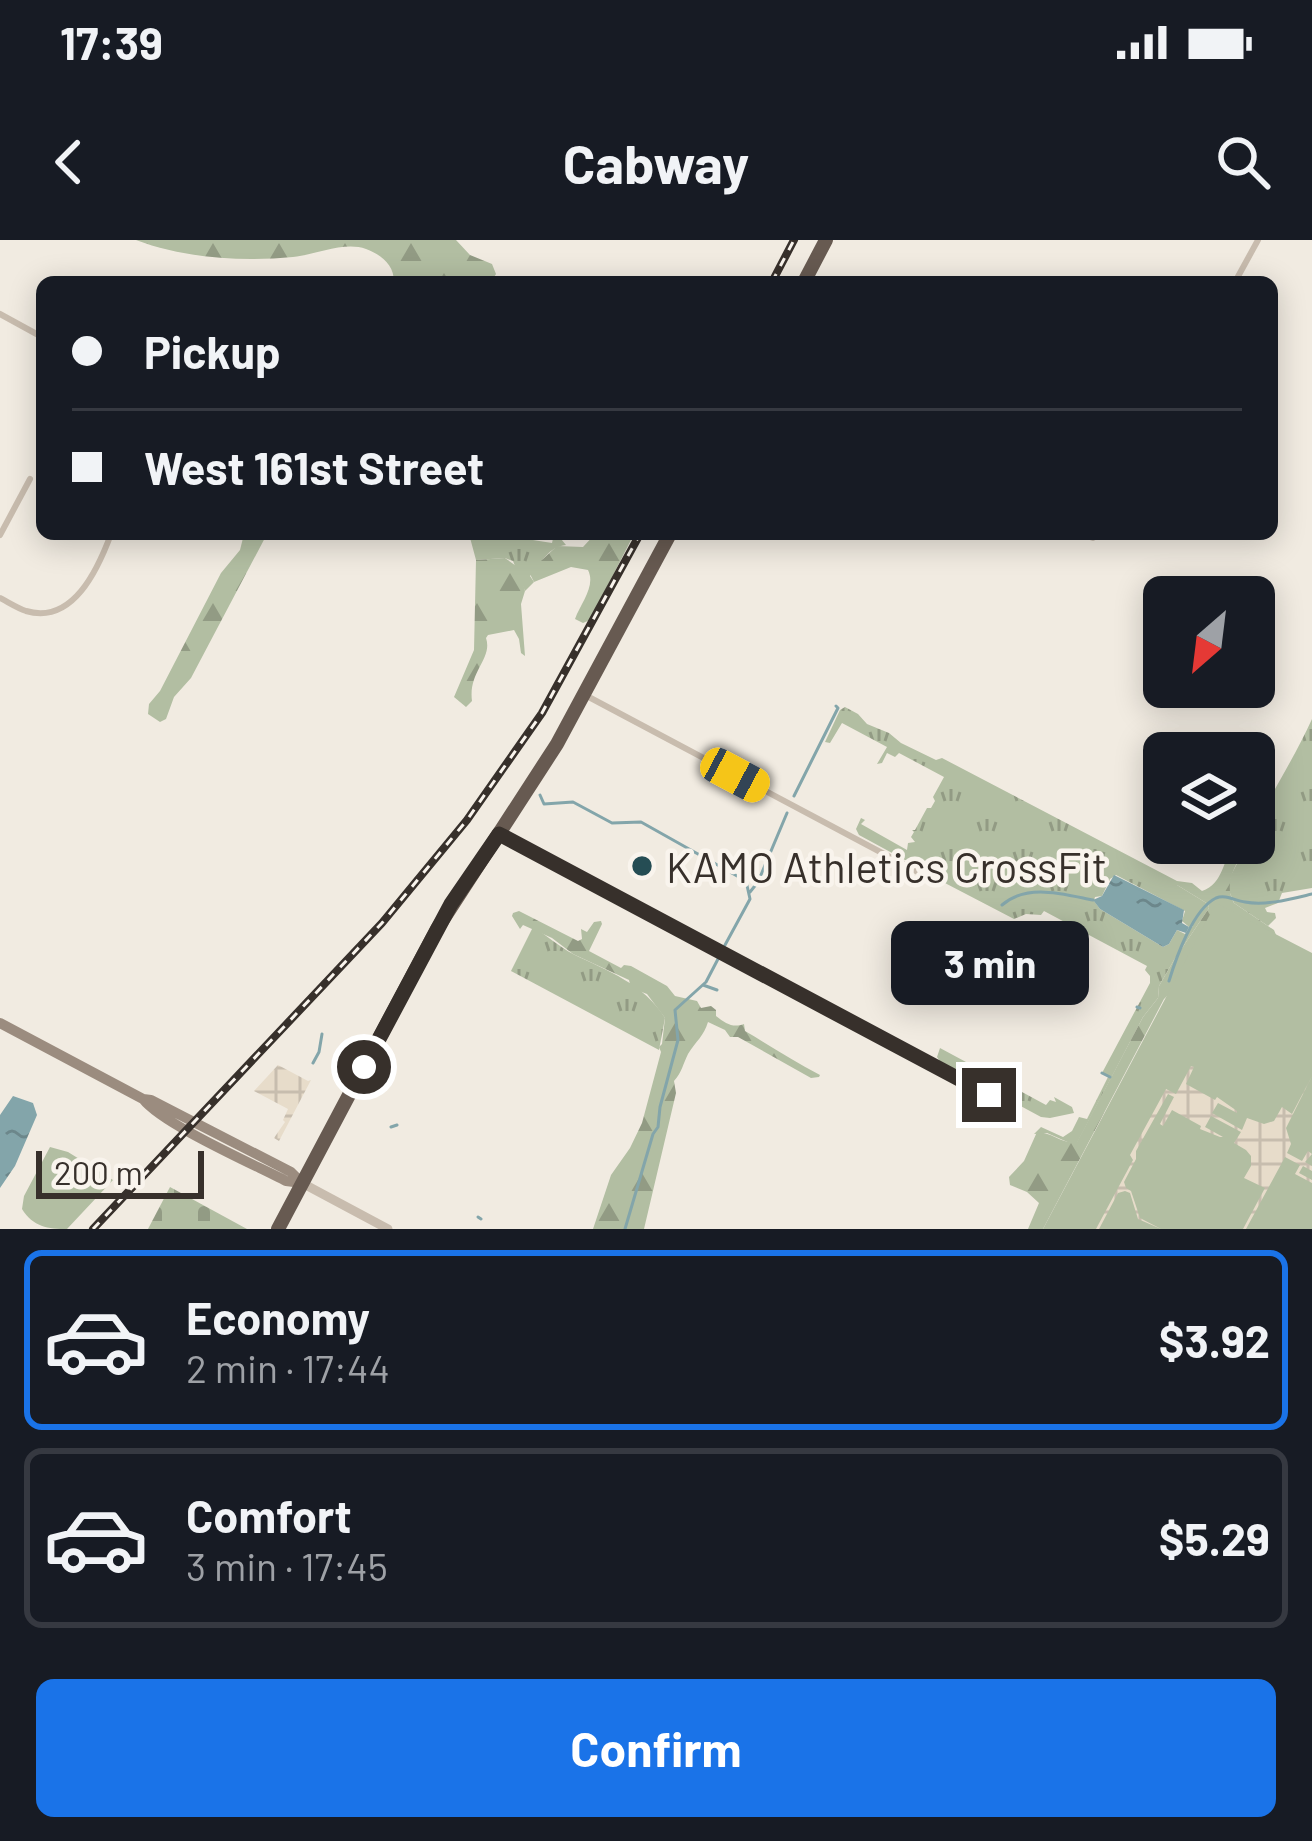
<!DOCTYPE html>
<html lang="en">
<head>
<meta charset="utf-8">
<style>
	:root { --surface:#171b24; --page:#20242c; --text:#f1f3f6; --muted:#9ea1a6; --line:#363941; --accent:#1a73e8 }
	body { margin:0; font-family:Barlow,sans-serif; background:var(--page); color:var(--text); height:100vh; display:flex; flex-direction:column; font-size:45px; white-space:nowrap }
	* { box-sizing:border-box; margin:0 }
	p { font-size:39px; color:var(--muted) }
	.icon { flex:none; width:66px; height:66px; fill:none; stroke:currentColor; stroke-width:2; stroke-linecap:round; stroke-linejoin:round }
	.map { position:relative; height:989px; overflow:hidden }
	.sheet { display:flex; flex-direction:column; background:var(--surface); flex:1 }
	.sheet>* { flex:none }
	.top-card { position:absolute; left:36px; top:36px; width:1242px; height:264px; border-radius:18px; box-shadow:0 6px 30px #0003; display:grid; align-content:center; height:264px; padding:0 36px; background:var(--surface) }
	.needle { width:78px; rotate:208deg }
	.buttons { position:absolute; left:1143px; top:336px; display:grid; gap:24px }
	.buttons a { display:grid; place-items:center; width:132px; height:132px; border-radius:18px; background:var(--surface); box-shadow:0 6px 30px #0003; font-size:60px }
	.scale { position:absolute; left:36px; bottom:30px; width:168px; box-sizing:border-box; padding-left:12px; border:6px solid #37302b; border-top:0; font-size:33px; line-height:42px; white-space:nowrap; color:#37302b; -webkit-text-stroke:9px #f9f4ed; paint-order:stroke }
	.end { position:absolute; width:54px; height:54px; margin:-27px; border:15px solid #37302b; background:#fff; box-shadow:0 0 0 6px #fff }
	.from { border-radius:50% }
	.bubble { position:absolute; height:84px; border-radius:18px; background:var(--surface); box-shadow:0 6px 30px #0003; font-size:39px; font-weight:700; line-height:84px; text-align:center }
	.car { position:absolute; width:36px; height:72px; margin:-36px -18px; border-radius:15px; box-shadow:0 0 9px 3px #0007; background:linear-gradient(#f5c518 24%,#345 0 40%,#f5c518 0 76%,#345 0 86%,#f5c518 0) }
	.top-card b { display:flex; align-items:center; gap:42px; height:114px; font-size:45px }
	.top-card b+b { border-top:3px solid var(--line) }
	.top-card i { width:30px; height:30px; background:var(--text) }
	ul { padding:21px 0 0; list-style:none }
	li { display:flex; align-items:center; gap:36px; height:180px; margin:0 24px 18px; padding:0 12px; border:6px solid var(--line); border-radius:18px }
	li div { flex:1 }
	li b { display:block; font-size:45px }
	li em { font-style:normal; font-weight:700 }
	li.selected { border-color:var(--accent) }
	li>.icon { width:108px; height:108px; stroke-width:1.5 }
	.button { display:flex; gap:24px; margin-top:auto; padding:24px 36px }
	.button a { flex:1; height:138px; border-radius:18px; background:var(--accent); color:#fff; font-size:48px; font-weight:700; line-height:138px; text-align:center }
	.status { display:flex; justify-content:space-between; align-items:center; height:84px; padding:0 60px; background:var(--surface); direction:ltr }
	.status svg { height:33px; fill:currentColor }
	header { display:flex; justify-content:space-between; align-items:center; height:156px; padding:0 36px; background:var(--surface); font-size:54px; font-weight:700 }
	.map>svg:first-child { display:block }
</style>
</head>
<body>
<div class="status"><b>17:39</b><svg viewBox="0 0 49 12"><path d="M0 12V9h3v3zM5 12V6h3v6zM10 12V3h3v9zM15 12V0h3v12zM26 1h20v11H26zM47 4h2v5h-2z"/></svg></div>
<header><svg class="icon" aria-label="back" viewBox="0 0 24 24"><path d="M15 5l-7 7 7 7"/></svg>Cabway<svg class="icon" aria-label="search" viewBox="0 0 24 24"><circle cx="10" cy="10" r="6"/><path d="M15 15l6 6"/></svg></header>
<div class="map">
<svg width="1312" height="989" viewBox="0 0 1312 989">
	<defs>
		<pattern id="grass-tufts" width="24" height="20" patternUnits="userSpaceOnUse" patternTransform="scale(3)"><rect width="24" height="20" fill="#b2bea2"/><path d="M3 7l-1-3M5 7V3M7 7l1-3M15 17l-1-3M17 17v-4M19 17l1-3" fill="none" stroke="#929b84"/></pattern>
		<pattern id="forest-firs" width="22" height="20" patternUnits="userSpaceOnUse" patternTransform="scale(3)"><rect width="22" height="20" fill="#b2bea2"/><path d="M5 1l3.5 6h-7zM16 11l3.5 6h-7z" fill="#929b84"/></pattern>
		<pattern id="cemetery-stones" width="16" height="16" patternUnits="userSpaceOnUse" patternTransform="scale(3)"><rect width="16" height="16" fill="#b2bea2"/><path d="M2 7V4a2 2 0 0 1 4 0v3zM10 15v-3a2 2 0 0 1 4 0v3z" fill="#929b84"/></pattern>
		<pattern id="plaza-grid" width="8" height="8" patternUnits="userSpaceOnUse" patternTransform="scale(3)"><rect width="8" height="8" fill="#e7dcca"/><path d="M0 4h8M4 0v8" fill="none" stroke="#c7bdae"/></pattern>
		<pattern id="water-ripples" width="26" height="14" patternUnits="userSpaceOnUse" patternTransform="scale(3)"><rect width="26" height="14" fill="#83a5aa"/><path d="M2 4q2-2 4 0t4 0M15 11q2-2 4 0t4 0" fill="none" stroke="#6c878b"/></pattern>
	</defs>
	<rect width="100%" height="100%" fill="#f1ebe1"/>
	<path fill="url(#grass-tufts)" fill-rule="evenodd" d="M469,294h42l3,3 38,6 2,-9h3l9,11c-17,1 -26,19 -36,31l4,6 -9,9 -12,-30 -8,-3 -29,2z
		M845,467l13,7 9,10 22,9 12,10 35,17 6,-2 235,123v4l31,19 1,4 -35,52 -15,26 -1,12 -15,19 -66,126 -5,1 -25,-11 -13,1 7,-7 22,10 9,-6 7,-14 8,2 21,-42 -6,-4 48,-90v-7l-5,-6 2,-4 -103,-55 -3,4 -15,-1 -12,5 -71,-37 1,-2 -8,-6 -1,-5 -6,-1 -5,-7 -19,-1 -46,-25 -3,-6 5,-11 4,2 -4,4 46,26 1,-7 7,-1 -4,-5 3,-5 -2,-2h3l12,-22h4l4,-7 -2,-4 11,-20 -45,-24 -4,4 -8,-4 -5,10 -5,1 10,-17 -45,-24 -12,20 -5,-1 15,-32zM1116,635l69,36 -3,10 7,6 4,-1 -8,8 -8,-4 -8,14 -6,3 -63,-38 -6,-8 1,-4 7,-1 8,-17z
		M1312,479v169l-30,5 -4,10 -13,5 2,4 8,1 1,5 -8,8 -34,-23 -6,-15 3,-13 17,-32h6c0,-23 11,-35 21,-54 13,-23 26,-46 37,-70z
		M533,687c13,8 27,20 40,27 35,17 71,30 92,64l-6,32 -148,-79z
		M940,808l106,57 4,-5 6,2 -2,-5 18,10 2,6 -24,5 -9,-1 -100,-54 -4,-6z"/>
	<path fill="url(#forest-firs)" d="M136,0h320l14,15 22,9 4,10 -3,5 -6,1 -93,2c0,-17 -12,-27 -28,-33 -22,-8 -51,6 -73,8 -52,5 -110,1 -157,-17z
		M244,294h23l-76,144 -17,19 -8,22 -6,3 -12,-8 1,-10 11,-13 61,-118 19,-23z
		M595,294h39l-44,86 -7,3 -8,-4c6,-16 21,-33 13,-49l-17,-3 -37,15 -5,-10 28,-26 26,1z
		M505,318l14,10 6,23 -4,13 4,52 -4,-3 -2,-14 -5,-9 -26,5 -2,3c7,21 -18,33 -14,63l-6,6 -12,-10 20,-47 2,-90z
		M1236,603h12c-10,19 -26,39 -14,60l40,27 5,12 -109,51 -6,6 -121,230h-15l11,-26 -12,-11 -17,-7 -1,-8 15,-16 13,-29c15,0 26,13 40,10l66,-125 15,-19 1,-12 15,-26 35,-52 -1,-4 -31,-19v-4l15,2 10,8c22,-7 20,-32 34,-48z
		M519,671l59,30 4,-2 -1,-10 6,3 7,-10 7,-1 1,3 -13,27 32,17 3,-3 7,1 36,20 8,10 22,5 4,7 10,-2 5,4v6c10,8 17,12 28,8l1,7c24,14 48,30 75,44l-1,2 -8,1 -73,-41h-8l-5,-7 -17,-8c-4,14 -12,19 -20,32 -5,10 -6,18 -14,27l2,12 -32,136h-51l18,-54 19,-27 12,-25 19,-71 -2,-5 3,-3 3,-26 -18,-24 -16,-6 -2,-8 -56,-26 -21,-16 -29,-13 -3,4 -8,-13 1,-3z"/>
	<path fill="url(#cemetery-stones)" d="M170,947l77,42h-99z"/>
	<path fill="#b2bea2" d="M1216,663l96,50v276h-269z
		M50,907l18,5 45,28 -46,49c-19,0 -34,-2 -45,-20l2,-13z"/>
	<path fill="url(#plaza-grid)" d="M278,825l30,16 3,-1 -32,61 -5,-3 11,-16 -2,-2 5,-11 -34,-18z
		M1191,826l3,1 -8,17 29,16 2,-3 20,14v2l-19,-10 -6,10 30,17 5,-12 17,6 10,-3 8,-14 10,7 20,-38 -26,52 5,16 -4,9 15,8 6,-10 4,3 -7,8 7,4v5l-9,-5 -4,7 13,7v3l-17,-9 5,-9 -15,-8 -39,72h-3l22,-41 -21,-10 7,-12v-10l-5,-6 -12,-7 7,-11 -30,-16 -6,11 18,10h-3l-20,-8 1,-3 -29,-16 -9,16 -3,-2 14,-27 -6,-3 -32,57v8l-12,23 2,6 5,3 9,27 21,11 -23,-10 -8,-26 -5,-2 -7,2 -19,36h-3l37,-69 -3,-5 36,-66 10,5z"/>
	<path fill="url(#water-ripples)" d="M1114,635l70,35 -2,13 7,4 -3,6 -9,-3 -8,14 -6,3 -63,-38 -7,-9 9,-4z
		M13,856l20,7 4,12 -22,51 -15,22v-73z"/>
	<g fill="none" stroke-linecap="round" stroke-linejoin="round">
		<path stroke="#83a5aa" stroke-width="3" d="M540,555l4,9 29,-2 39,21 29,-1 105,59 4,18 -25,46
			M794,556l44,-88 -2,-2
			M750,652l8,-10 29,-69
			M1002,665c25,-22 61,-11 91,-5
			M992,685l-2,4 6,4
			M1169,741c7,-23 24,-72 47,-83 10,-4 19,3 29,4 21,4 46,-3 67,-8
			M703,745l14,5
			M1137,767l3,1
			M313,823l6,-11 3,-18
			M1102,833l8,4
			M391,887l6,-2
			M478,977l3,2
			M625,989l28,-95 5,-7 2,-20 18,-67 -3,-30 31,-28 12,-23"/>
		<path stroke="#c8bcae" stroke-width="6" d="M1235,42l23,-42
			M0,74l42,23
			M1081,294l12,4 7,-4
			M0,295l30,-56
			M0,358c8,4 17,10 26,13 47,14 72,-42 85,-77
			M585,455l333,177
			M502,595l516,275"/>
		<path stroke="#c8bcae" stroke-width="9" d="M302,943l86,46"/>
		<path stroke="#9b8c7f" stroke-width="10" d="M0,783l143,76 8,1 140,72 11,11
			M143,859c19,25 110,65 143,82l16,2"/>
		<path stroke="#675a51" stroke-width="14" d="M804,42l22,-42
			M278,989l159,-300 120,-185 113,-210"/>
		<g stroke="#37302b" stroke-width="8">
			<path id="rail" d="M772,42l22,-42
				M93,989l289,-306 85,-103 75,-107 98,-179"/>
		</g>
		<use href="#rail" stroke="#f9f4ed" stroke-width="3" stroke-dasharray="9" stroke-linecap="butt"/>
	</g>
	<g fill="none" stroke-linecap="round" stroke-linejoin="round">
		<path stroke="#37302b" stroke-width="15" d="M364,827l87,-163 48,-70 490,261"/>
	</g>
	<circle fill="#254d54" stroke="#f9f4ed" stroke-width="4.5" cx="642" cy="626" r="12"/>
	<g text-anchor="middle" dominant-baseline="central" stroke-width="9" stroke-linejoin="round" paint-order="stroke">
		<g font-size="42" fill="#37302b" stroke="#f9f4ed" text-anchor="start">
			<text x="666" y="626">KAMO Athletics CrossFit</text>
		</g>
	</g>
</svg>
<div class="buttons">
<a><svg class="needle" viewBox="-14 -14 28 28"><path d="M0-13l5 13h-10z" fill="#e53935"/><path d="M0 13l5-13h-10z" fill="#9ea1a6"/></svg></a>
<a><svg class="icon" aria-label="layers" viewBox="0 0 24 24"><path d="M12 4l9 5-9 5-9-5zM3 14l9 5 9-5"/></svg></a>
</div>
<div class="scale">200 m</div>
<i class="end from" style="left:364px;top:827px"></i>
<i class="end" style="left:989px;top:855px"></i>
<div class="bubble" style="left:891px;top:681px;width:198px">3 min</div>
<i class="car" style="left:735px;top:535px;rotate:118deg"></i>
<div class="top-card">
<b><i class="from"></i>Pickup</b>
<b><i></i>West 161st Street</b>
</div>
</div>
<section class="sheet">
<ul>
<li class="selected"><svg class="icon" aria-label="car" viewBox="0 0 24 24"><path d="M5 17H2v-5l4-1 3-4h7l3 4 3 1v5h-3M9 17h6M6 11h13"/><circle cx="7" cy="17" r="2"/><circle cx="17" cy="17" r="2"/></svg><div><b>Economy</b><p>2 min · 17:44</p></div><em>$3.92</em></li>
<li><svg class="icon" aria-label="car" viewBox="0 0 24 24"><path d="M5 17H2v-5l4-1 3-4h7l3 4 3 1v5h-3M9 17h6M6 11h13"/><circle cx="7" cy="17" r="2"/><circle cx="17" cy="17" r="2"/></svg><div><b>Comfort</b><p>3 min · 17:45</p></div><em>$5.29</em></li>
</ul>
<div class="button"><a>Confirm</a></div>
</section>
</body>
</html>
